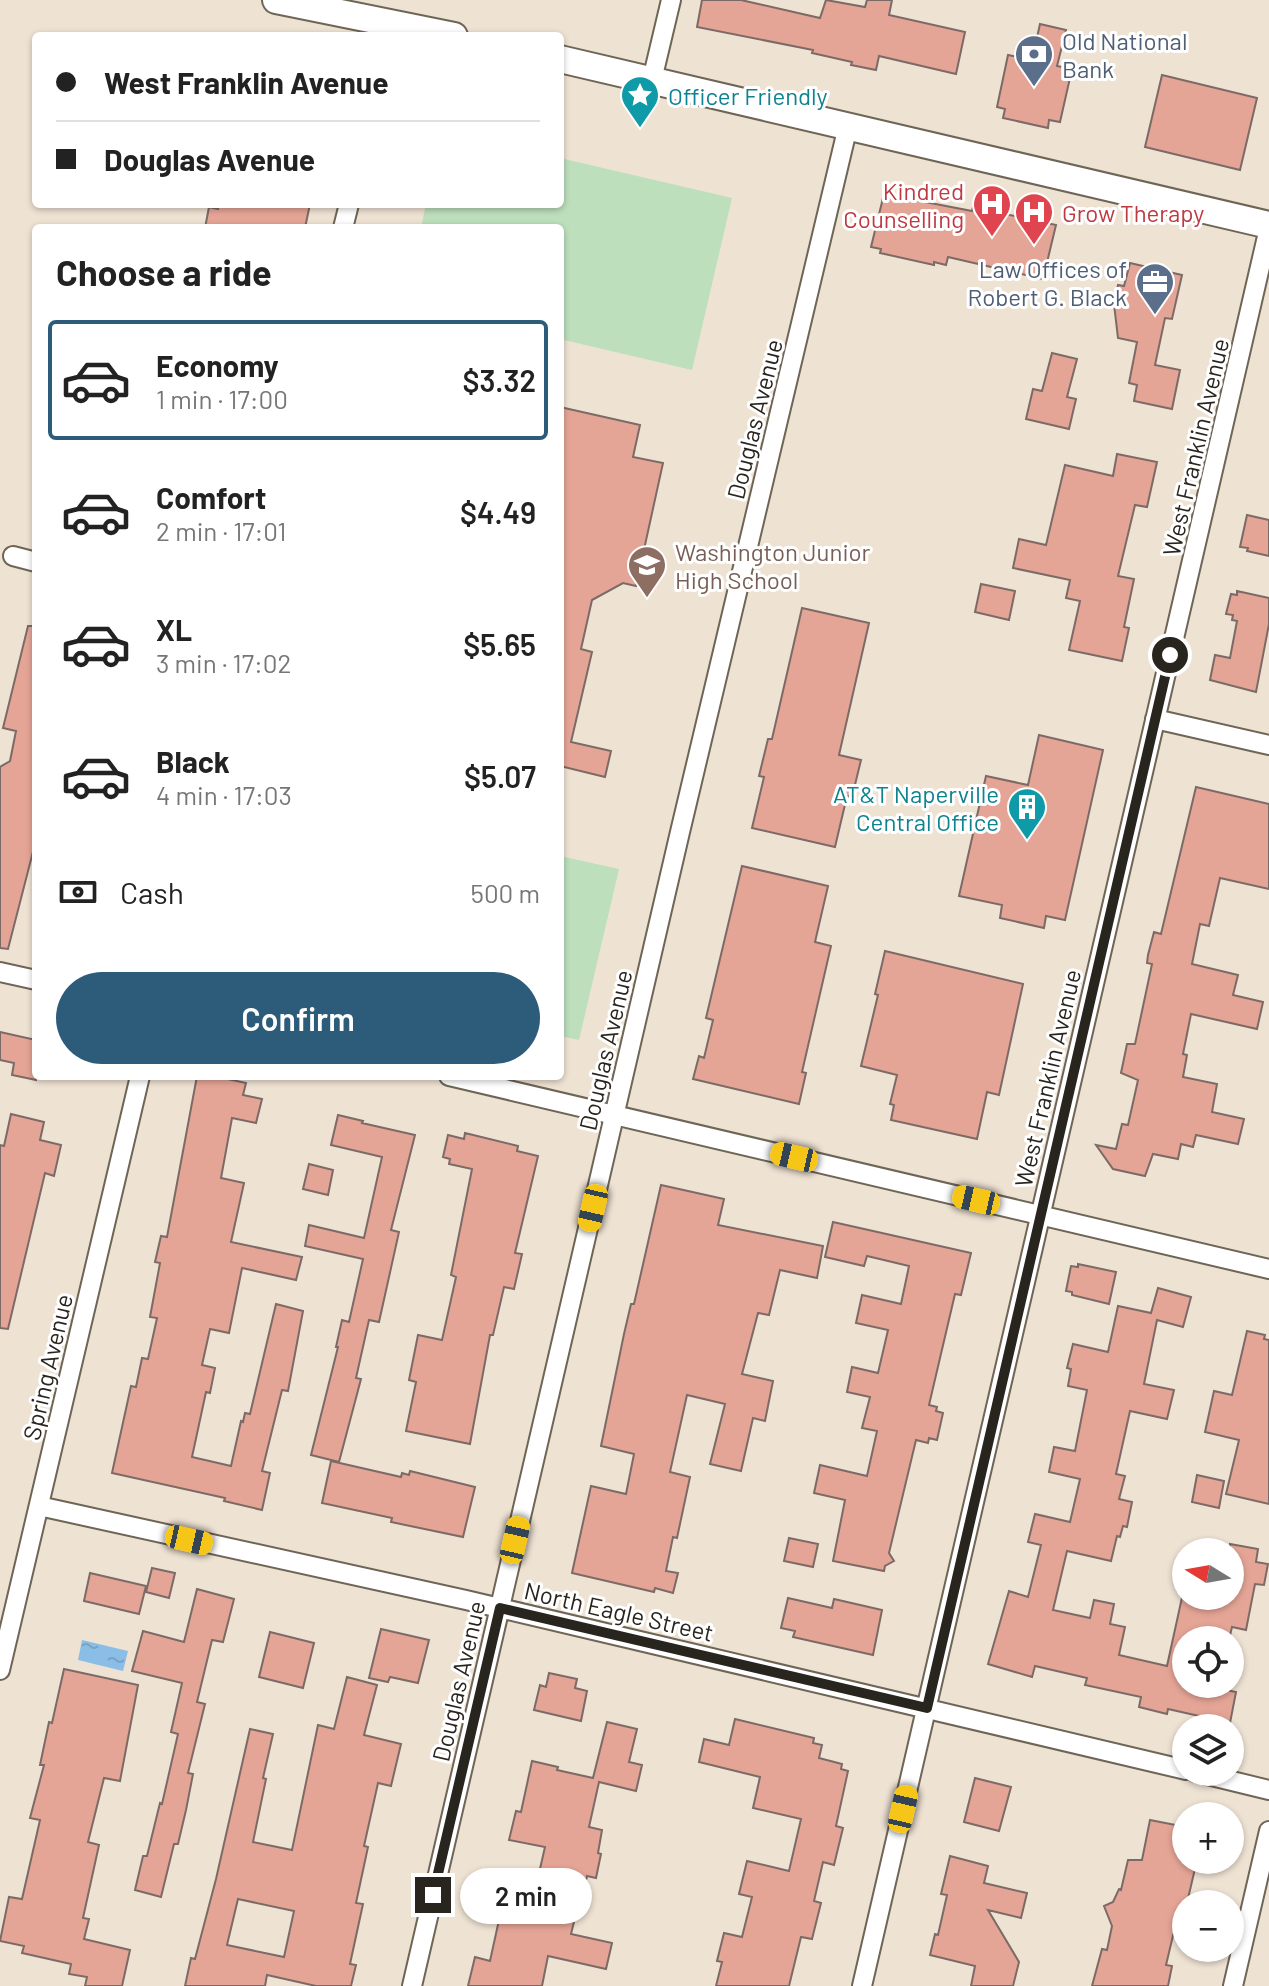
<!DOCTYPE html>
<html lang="en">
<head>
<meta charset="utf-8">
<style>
	:root { --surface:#fff; --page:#f6f6f6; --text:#222; --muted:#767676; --line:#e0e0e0; --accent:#2c5c7a }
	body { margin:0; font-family:Barlow,sans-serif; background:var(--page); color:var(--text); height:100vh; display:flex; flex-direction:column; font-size:30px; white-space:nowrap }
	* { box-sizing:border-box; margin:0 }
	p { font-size:26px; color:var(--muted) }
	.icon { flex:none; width:44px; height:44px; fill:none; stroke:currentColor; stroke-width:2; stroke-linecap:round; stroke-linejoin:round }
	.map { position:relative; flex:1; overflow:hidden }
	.drawer { position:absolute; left:32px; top:224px; width:532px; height:856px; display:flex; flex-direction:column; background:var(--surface); border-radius:8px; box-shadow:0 2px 6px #0004 }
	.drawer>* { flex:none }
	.guide { position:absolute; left:32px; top:32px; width:532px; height:176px; border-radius:8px; box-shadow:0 2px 6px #0004; display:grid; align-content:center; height:176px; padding:0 24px; background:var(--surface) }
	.needle { width:52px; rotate:281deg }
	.buttons { position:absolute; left:1172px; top:1538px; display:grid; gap:16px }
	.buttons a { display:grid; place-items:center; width:72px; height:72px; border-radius:50%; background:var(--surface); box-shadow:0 2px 6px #0004; font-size:40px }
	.end { position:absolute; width:36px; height:36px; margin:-18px; border:10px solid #28241e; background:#fff; box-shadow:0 0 0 4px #fff }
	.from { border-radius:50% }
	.bubble { position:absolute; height:56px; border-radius:28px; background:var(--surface); box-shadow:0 2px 6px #0004; font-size:26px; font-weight:600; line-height:56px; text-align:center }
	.car { position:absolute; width:24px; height:48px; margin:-24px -12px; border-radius:10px; box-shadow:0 0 6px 2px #0007; background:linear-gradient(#f5c518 24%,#345 0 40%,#f5c518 0 76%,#345 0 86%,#f5c518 0) }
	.guide b { display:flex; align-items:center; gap:28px; height:76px; font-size:30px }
	.guide b+b { border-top:2px solid var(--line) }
	.guide i { width:20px; height:20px; background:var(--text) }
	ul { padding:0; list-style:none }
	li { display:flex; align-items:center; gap:24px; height:120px; margin:0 16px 12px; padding:0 8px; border:4px solid transparent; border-radius:8px }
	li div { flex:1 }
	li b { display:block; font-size:30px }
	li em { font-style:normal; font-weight:600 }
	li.on { border-color:var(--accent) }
	li>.icon { width:72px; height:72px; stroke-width:1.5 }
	h2 { padding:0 24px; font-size:36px; line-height:96px }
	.pay { display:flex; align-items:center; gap:20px; height:88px; padding:0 24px; font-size:30px }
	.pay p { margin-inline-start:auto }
	.primary-button { display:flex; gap:16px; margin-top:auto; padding:16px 24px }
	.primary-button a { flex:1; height:92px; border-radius:48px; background:var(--accent); color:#fff; font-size:32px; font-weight:600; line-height:92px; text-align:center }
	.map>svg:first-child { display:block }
</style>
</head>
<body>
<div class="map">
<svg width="1269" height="1986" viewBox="0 0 1269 1986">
	<defs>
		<pattern id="water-ripples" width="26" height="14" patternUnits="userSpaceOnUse" patternTransform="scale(2)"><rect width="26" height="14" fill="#8bbee7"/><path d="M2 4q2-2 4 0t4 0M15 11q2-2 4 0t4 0" fill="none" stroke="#78a3c6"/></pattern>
	</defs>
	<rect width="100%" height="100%" fill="#eee2d3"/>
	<path fill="#bddfbc" d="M560,158l172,40 -40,172 -132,-31v-111h-139l5,-24h134z
		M560,856l59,13 -40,171 -19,-4z"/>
	<path fill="url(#water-ripples)" d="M82,1640l46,11 -5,20 -45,-11z"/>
	<path fill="#e5a596" stroke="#7c6a66" stroke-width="2" fill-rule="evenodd" d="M702,0h39l79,18 6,-18 39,7 2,-7h25l-3,15 76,17 -9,42 -77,-18 -3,14 -25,-5 1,-3 -40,-9 1,-3 -116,-23z
		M1040,24l26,6 -9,36 15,3 -12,53 -11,-2 -1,8 -45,-10 2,-9 -8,-2 11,-52 24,5z
		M1162,75l95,23 -17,72 -95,-23z
		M884,194l88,17 1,-4 83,18 -13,54 -95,-22 -2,8 -12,-3v3l-54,-12 1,-4 -10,-2z
		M219,204h91l-5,24h-100l4,-21 9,2z
		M1130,263l52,12 -10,44 -7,-1 -10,47 25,5 -8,39 -38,-8 3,-16 -8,-2 8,-41 -19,-4 -4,-34 4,-19 6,1z
		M1052,353l25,6 -10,38 9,2 -7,30 -43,-10 7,-30 9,2z
		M560,407l80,18 -7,32 30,6 -27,123 -13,-3 -31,17 -11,49 11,3 -21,90 40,9 -6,26 -45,-11z
		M1117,454l40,8 -10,45 -12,-2 -17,71 16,3 -10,48 5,1 -7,33 -53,-11 11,-49 -14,-3 4,-18 -57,-12 6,-29 27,6 19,-80 48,11z
		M1247,515l22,5v36l-22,-5 1,-3 -8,-1z
		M981,584l34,7 -6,29 -34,-8z
		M1237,591l32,7v26l-13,68 -46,-12 5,-25 15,3 7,-37 -5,-1 1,-5 -7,-1 5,-20 6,1z
		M802,608l67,15 -30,132 22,5 -9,37 -5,-1 -12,51 -83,-19 12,-51 -5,-1 9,-37h4z
		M28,626h8v214l-28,109 -8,-1v-181l10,-6 6,-30 -13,-3z
		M1039,735l64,15 -38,170 -19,-4 -2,12 -44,-10 2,-13 -43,-9 27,-120 42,9z
		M1196,787l73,17v85l-49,-11 -11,48 -9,-2 -8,40 46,11 -5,20 30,7 -6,27 -66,-15 -8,40 4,1 -4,22 34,7 -5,28 32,7 -6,25 -42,-9 -3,12 -12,-3 -3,15 -25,-5 -8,22 -32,-7 -17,-24 20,4 6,-25 6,1 10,-45 -17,-7 6,-29h8l17,-80 -5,-1 1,-8 6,-23 7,2z
		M742,866l86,20 -13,56 16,4 -29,126 4,1 -7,31 -106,-25 6,-23 5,2 9,-38 -7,-2z
		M885,951l138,33 -24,111 -12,-3 -10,47 -86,-19 3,-15 -4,-1 7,-29 -36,-9 17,-71 -3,-1z
		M0,1032l36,8v40l-24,-5 2,-12 -14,-3z
		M197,1076h17l32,7 -3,12 19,4 -6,24 -24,-5 -11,60 23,5 -13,59 71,15 -6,23 -54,-12 -13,65 -19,-4 -8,36 13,3 -5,25 -4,-1 -14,65 39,9 10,-45 2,1 2,-9 5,1 26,-110 27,7 -15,80 -6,-1 -20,81 8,2 -8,37 -38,-9 1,-3 -113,-25 19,-87 5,1 6,-29 6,1 9,-41 -7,-1 10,-54 -5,-1 6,-26 6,1z
		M11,1114l33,8 -4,18 21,5 -7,31 -9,-3 -37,156 -8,-1v-183l4,1z
		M338,1115l25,6 -1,2 53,12 -24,95 8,2 -20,90 -10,-2 -13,58 5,1 -22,83 -28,-7 27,-108h-2l6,-27 7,2 14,-63 -58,-13 4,-21 55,13 18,-81 -51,-12z
		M465,1133l53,13 -1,5 21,5 -23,97 7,1 -8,35 -10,-2 -11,48h-3l-20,109 -64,-13 10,-49 -7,-2 9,-45 24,5 14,-63 -5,-2 21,-106 -23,-5 1,-5 -7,-2 5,-22 16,4z
		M309,1164l24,6 -5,25 -25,-6z
		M661,1185l63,14 -6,26 105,21 -6,32 -37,-8 -11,45 -11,-2 -16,61 31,7 -8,40 -12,-3 -12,53 -31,-7 15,-60 -38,-9 -17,77 20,5 -13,61 -4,-1 -7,34 12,2 -5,20 -18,-5 -1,4 -82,-19 19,-87 35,8 8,-40 -33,-8 23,-112 7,-30h3z
		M833,1222l138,31 -10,42 -6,-1 -26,111 8,2 -1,4 7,2 -6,27 -8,-2 -1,5 -12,-3 -27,113 5,8 -9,5 -1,5 -51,-10 12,-61 -31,-7 6,-28 47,11 10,-45 -15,-3 8,-31 -23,-5 5,-25 26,6 10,-43 -32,-7 6,-28 39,9 8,-38 -42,-10 -3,10 -39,-9z
		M1078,1264l38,8 -7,32 -37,-9v-3l-6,-1 5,-25 7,1z
		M1158,1288l33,9 -8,30 -26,-7 -13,64 30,6 -7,29 -37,-8 -14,63 9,2 -6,23 13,3 -5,25 -4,-1 -3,11 -3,-1 -6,25 -44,-10 -14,59 37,8 4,-18 20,4 -4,20 15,3 -6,28 48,11 16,-73 3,3 32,5 4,-5h8v-52l28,5 -2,13 12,2 -4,21 -9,-1 -9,46 -14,-3 -3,13h-43v44h27l-1,3 24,5 -6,31 -62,-14 -1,5 -28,-7 2,-10 -56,-12 2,-7 -52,-12 -3,11 -44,-13 21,-73 19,6 13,-52 -13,-3 7,-28 35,8 10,-43 -31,-7 5,-25 21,4 12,-61 -19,-4 3,-17 -4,-1 6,-24 35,8 10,-46 33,7z
		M1247,1331l18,4 -1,4 5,1v164l-43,-10 13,-54 -34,-8 9,-41 18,4z
		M331,1461l70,16 1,-4 7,2 1,-4 65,16 -12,50 -72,-15 1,-4 -70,-15z
		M1197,1475l27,6 -5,27 -27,-6z
		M789,1538l29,6 -5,23 -29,-6z
		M152,1568l23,5 -6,25 -23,-6z
		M90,1573l56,13 -7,28 -55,-13z
		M197,1589l37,10 -11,43 -11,-2 -15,62 8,2 -17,69 5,1 -7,36 -8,34h-4l-13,53 -26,-7 8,-34h4l13,-53 2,1 16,-70 -7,-2 11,-49 -50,-12 11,-40 41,11z
		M788,1598l44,10 2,-9 48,11 -9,45 -80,-18 2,-6 -14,-3z
		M381,1629l48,11 -11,43 -28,-6 -2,5 -19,-4z
		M270,1632l44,11 -11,45 -44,-11z
		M64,1669l74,16 -18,96 -16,-3 -16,64 11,3 -16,73 6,1 -5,20 46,11 -8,36h-37l2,-9 -18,-3 2,-10 -49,-11 2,-7 -24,-5 9,-44 13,2 18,-79 -10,-2 14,-53h-4l9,-43 3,1z
		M549,1673l28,6 -2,9 12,3 -6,30 -47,-11 6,-25 6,2z
		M347,1677l30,8 -13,50 37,9 -10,42 -13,-3 -14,63 4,1 -12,56 7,1 -13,60 6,1 -5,21h-35l-49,-11 -2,11h-80l6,-28 4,1 21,-80 34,-150 23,5 -10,44 3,1 -13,63 39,8 26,-125 16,4zM238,1899l56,12 -10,46 -57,-12z
		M735,1719l79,19 -1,5 9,2 -3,13 23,6 -1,5 7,2 -12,55 7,2 -9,37 -11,-3 -9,39 7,2 -9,36 -11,-2 -12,49h-73l6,-24 -5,-1 7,-28 18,4 10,-40 -13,-3 8,-33 42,10 12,-52 -48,-11 7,-31 -61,-15 5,-23 25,6z
		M607,1722l30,7 -8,33 13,3 -6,26 -37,-9 -10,45 13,3 -4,23 3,1 -5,24 -9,-2 -3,14 -2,-1 -11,45 41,9 -6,26 -58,-13 -6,30h-74l7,-29 15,4 16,-73 28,7 11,-48 -36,-7 7,-29 5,1 11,-51 26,6 -1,3 36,8z
		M975,1778l36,9 -12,44 -35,-9z
		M1150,1820l36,7v33h11l-14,60 -6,-1 -11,46 6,1 -4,20h-76l10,-37 5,1 5,-24 -8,-20 9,-4 6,-13 2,1 7,-30h14z
		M950,1856l38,10 -4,17 43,10 -6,25 -33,-8 31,52 -6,24h-42l4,-20 -45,-11 5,-21 3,1 9,-40 -6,-1z"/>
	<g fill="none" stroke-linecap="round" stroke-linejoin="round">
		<g stroke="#6e6557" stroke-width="22">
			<path id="street" d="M652,80l19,-80
				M343,228l6,-24
				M13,556l23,6
				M1155,719l114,26
				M0,972l36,8
				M449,1076l820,193
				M39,1506l427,94 720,170
				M0,1670l140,-594
				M1195,1772l74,18
				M412,1986l268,-1154 168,-706
				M862,1986l407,-1758
				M1233,1986l36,-155"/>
		</g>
		<g stroke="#6e6557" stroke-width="30">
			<path id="secondary" d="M276,0l178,36
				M560,59l709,166"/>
		</g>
		<use href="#street" stroke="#fff" stroke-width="18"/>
		<use href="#secondary" stroke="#fff" stroke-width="26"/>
	</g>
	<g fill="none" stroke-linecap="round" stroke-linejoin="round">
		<path stroke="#28241e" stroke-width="10" d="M433,1895l67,-287 427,100 243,-1053"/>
	</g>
	<defs>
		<g id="bank-pin" transform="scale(2)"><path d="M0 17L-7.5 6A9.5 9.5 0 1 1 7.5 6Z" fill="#5c6f8a" stroke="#fff"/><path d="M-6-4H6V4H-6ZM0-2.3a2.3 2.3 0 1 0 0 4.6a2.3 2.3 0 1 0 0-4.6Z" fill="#fff"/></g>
		<g id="sight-pin" transform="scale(2)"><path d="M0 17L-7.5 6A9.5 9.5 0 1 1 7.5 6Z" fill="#0f9aa8" stroke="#fff"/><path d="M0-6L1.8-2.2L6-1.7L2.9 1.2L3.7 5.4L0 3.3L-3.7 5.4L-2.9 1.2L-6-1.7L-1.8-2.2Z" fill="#fff"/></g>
		<g id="hospital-pin" transform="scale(2)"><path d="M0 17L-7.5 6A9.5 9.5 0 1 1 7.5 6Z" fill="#e0444e" stroke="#fff"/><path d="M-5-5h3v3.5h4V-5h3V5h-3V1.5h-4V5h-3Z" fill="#fff"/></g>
		<g id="office-pin" transform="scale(2)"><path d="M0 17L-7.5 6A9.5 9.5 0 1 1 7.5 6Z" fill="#5c6f8a" stroke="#fff"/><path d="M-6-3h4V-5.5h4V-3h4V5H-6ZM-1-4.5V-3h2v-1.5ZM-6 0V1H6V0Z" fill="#fff"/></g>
		<g id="school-pin" transform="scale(2)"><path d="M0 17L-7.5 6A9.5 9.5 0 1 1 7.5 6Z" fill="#8d6e63" stroke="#fff"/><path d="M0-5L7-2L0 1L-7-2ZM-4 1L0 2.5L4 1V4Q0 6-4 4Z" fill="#fff"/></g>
		<g id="building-pin" transform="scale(2)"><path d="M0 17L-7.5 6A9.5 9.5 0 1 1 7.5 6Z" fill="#0f9aa8" stroke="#fff"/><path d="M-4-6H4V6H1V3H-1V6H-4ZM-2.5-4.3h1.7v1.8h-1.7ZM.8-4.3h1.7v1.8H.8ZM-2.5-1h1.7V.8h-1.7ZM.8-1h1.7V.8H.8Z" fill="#fff"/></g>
	</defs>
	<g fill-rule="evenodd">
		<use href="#bank-pin" x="1034" y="54"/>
		<use href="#sight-pin" x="640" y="95"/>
		<use href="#hospital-pin" x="992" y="204"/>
		<use href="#hospital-pin" x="1034" y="212"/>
		<use href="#office-pin" x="1155" y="282"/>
		<use href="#school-pin" x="647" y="565"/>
		<use href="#building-pin" x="1027" y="807"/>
	</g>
	<g text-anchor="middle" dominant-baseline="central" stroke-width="6" stroke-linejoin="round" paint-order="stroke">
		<g font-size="24" fill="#4e5e75" stroke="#fff" text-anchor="start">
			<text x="1062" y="40">Old National<tspan x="1062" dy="28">Bank</tspan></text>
			<text x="1127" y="268" text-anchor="end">Law Offices of<tspan x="1127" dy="28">Robert G. Black</tspan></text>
		</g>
		<g font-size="24" fill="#0d838f" stroke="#fff" text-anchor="start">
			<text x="668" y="95">Officer Friendly</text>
			<text x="999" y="793" text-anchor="end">AT&amp;T Naperville<tspan x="999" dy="28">Central Office</tspan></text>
		</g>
		<g font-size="24" fill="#be3a42" stroke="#fff" text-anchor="end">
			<text x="964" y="190">Kindred<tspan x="964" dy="28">Counselling</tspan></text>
			<text x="1062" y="212" text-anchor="start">Grow Therapy</text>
		</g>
		<g font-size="24" fill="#28241e" stroke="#fff">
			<text transform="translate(754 419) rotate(-76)">Douglas Avenue</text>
			<text transform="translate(1195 447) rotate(-77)">West Franklin Avenue</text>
			<text transform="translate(605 1050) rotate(-77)">Douglas Avenue</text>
			<text transform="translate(1047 1078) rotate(-77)">West Franklin Avenue</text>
			<text transform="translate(47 1367) rotate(-77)">Spring Avenue</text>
			<text transform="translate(619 1611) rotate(13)">North Eagle Street</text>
			<text transform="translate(458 1681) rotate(-77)">Douglas Avenue</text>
		</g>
		<g font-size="24" fill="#785e54" stroke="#fff" text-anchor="start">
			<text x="675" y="551">Washington Junior<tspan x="675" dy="28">High School</tspan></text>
		</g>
	</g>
</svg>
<div class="buttons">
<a><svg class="needle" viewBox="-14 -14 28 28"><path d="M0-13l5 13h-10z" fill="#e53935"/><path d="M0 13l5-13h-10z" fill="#767676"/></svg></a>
<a><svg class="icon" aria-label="locate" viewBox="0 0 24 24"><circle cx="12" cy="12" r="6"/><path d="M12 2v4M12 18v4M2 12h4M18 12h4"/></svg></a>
<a><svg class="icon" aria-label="layers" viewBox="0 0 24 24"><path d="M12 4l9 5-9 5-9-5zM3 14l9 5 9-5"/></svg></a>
<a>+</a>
<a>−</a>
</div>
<i class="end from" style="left:1170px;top:655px"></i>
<i class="end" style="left:433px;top:1895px"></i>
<div class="bubble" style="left:460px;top:1868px;width:132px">2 min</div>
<i class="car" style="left:794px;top:1157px;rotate:283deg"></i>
<i class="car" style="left:976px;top:1200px;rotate:283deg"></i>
<i class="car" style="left:593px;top:1208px;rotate:193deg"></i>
<i class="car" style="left:189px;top:1540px;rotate:103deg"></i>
<i class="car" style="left:515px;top:1540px;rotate:13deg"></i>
<i class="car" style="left:903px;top:1809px;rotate:13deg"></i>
<div class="guide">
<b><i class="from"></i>West Franklin Avenue</b>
<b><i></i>Douglas Avenue</b>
</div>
<section class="drawer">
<h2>Choose a ride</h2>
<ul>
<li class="on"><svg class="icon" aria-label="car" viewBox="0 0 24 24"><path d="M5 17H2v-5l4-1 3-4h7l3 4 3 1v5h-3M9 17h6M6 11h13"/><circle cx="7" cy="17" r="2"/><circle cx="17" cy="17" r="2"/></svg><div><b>Economy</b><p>1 min · 17:00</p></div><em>$3.32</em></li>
<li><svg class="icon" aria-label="car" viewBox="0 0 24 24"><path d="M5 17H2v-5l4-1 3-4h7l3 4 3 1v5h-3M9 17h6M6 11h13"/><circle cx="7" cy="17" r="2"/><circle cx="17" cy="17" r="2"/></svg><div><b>Comfort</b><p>2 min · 17:01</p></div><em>$4.49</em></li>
<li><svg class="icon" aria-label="car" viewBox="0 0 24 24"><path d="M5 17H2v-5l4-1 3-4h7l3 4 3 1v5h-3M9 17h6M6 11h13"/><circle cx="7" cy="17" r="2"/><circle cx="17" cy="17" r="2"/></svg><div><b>XL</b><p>3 min · 17:02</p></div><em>$5.65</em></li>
<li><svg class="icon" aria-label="car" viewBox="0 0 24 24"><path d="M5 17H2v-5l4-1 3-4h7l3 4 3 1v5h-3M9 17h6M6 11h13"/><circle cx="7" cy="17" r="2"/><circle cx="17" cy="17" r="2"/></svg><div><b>Black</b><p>4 min · 17:03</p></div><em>$5.07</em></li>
</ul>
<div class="pay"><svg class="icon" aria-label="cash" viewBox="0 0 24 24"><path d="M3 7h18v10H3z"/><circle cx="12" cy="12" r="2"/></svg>Cash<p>500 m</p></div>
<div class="primary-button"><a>Confirm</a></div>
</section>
</div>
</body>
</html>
